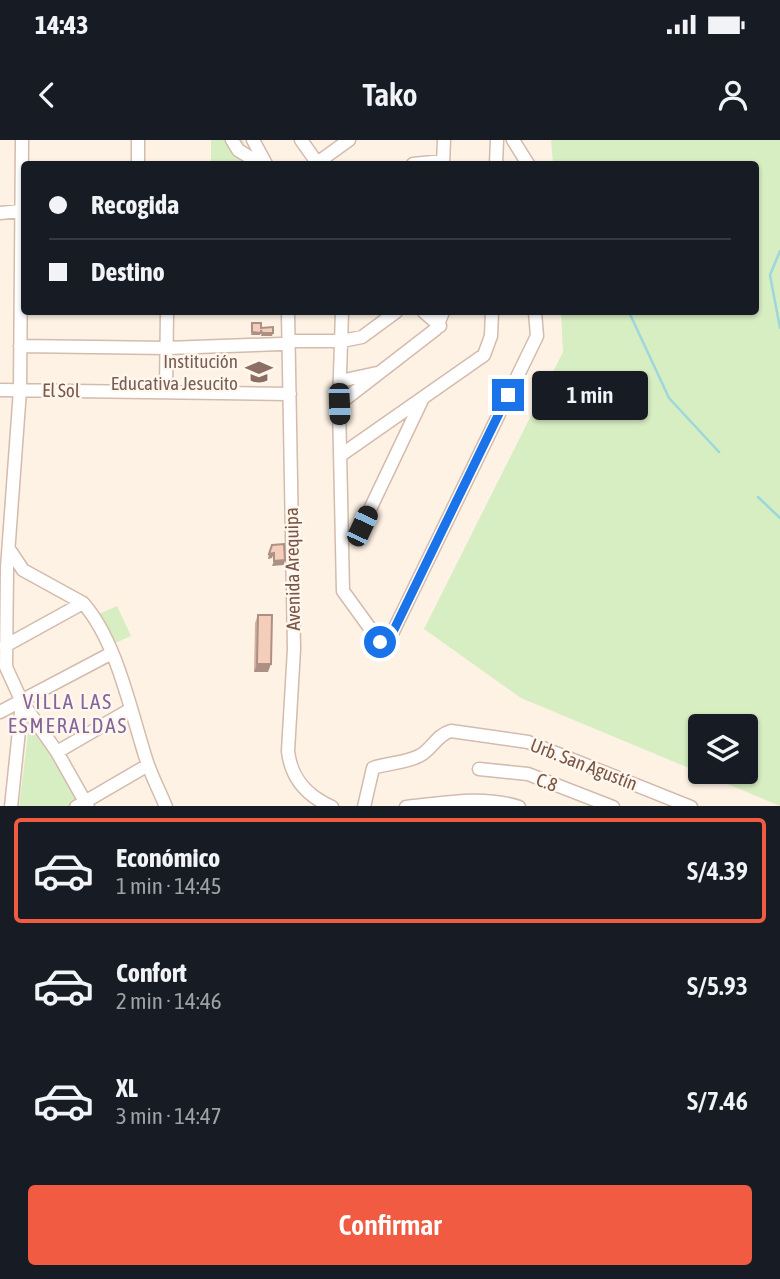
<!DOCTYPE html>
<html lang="es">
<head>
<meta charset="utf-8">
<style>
	:root { --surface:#171b24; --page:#20242c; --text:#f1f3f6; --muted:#9ea1a6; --line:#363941; --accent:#f05b42 }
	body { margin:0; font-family:"Asap Condensed",sans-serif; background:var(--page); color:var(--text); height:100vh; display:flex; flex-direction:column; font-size:26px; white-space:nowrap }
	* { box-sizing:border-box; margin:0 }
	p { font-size:23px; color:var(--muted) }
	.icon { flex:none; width:38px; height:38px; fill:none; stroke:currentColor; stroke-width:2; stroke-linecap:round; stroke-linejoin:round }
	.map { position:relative; height:666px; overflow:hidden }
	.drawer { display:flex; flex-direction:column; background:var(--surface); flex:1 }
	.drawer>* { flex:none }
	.banner { position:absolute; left:21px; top:21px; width:738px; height:154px; border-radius:7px; box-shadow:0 2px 5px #0004; display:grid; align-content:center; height:154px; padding:0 28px; background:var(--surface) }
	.buttons { position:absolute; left:688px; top:574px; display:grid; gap:14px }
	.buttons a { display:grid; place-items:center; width:70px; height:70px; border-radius:7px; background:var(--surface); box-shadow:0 2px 5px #0004; font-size:35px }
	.end { position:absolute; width:32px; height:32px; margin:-16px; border:9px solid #1a73e8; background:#fff; box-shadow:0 0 0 4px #fff }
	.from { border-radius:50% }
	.bubble { position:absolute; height:49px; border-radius:7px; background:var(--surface); box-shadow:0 2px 5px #0004; font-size:23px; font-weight:600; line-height:49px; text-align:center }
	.car { position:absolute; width:21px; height:42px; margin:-21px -10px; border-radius:9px; box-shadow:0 0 5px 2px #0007; background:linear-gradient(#222 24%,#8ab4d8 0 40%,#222 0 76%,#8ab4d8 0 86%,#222 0) }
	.banner b { display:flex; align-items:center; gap:24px; height:66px; font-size:26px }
	.banner b+b { border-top:2px solid var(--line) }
	.banner i { width:18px; height:18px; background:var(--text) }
	ul { padding:12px 0 0; list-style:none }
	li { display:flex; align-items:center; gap:21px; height:105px; margin:0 14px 10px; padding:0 14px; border:4px solid transparent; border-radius:7px }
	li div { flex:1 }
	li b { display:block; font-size:26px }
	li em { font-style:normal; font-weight:600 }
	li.selected { border-color:var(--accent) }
	li>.icon { width:63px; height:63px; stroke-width:1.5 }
	.cta { display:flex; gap:14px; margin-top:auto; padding:14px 28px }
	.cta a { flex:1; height:80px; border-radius:7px; background:var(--accent); color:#fff; font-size:28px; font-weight:600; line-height:80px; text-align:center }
	.status { display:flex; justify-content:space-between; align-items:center; height:49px; padding:0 35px; background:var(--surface); direction:ltr }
	.status svg { height:19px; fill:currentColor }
	header { display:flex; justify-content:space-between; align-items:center; height:91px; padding:0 28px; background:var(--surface); font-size:32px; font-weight:600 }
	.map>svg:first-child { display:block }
</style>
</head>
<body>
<div class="status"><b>14:43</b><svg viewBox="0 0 49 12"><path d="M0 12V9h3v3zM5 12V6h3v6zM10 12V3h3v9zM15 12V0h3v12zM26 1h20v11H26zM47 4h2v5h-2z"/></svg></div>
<header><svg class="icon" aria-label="back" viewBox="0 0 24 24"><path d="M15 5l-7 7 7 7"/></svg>Tako<svg class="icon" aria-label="person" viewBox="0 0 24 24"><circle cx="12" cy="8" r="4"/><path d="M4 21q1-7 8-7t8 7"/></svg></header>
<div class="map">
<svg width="780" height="667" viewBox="0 0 780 667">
	<rect width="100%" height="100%" fill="#fef2e5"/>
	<path fill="#d7edc2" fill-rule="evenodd" d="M211,0h32l9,24h-41z
		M551,0h229v666l-259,-108 -97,-69 139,-277 -2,-40h195v-148h-203zM700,586h46v46h-46z
		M117,466l14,30 -18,8 -14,-30z
		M32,582l46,81 -6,3 -53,1 10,-82z"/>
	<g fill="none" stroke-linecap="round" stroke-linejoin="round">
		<path stroke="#9dd7dc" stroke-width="2.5" d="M780,111l-10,24 10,53
			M629,172l40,86 50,54
			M758,357l22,21"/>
		<g stroke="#d3bbad" stroke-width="15">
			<path id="minor" d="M22,0l-2,250 -13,178 -1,99 16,35 35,50 31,55
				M138,0v24
				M232,0l6,10 23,14
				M253,0l13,24
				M301,0l17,24
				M513,0l15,24
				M317,23l32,-23
				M413,24l30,-3
				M443,24l1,-24
				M496,24l1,-24
				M0,73l21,-2
				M288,172l6,337 -6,102c3,28 19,45 44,56
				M342,172l-3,92 4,187 37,51h8l149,-306 -2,-24
				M424,172l16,14
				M288,201h54l20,-4 34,-25
				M20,206l147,2 114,-4
				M340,241l37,-8
				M0,250l290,4
				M166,252l1,-80
				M339,264l97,-75 7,-17
				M341,315l143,-100 7,-19 1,-24
				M362,386l60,-126
				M9,409l14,21 60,33c34,38 48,110 64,159 5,15 13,30 19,45
				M5,506l78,-43
				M0,572l110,-58
				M57,612l74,-43
				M479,629l49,5 85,33
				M11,667l11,-105
				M76,667l72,-42
				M364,667l9,-39c15,-5 32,-5 46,-12 13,-6 17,-21 32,-25l77,11 163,65
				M406,667c38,-4 76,-12 113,0"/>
		</g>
		<use href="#minor" stroke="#fff" stroke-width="12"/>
	</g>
	<path fill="#d3b1a1" d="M258,475l10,57h-14l1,-49z"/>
	<path fill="#ac9083" d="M252,192l9,1 -1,2h-9z
		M262,193h11l-1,3h-11z
		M274,413l-2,5 -4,1 1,-5z
		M285,420l-1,5 -12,1 2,-5z
		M257,524h14l-3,8h-14z"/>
	<path fill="#f5cebb" stroke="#ac9083" stroke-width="2" d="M252,183h9v5l12,-1v6h-11l-1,-3v3l-9,-1z
		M284,404l1,16 -11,1v-8l-5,1 3,-9z
		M258,475h14l-1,49h-14z"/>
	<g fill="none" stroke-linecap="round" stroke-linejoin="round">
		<path stroke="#1a73e8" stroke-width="9" d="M380,502h8l120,-247"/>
	</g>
	<defs>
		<g id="school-bare" transform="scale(2.1)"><path d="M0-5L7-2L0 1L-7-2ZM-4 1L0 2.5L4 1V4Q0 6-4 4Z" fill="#8d6e63" stroke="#fff7ed" stroke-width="2.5" paint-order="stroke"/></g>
	</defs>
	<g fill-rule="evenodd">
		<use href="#school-bare" x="259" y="232"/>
	</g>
	<g text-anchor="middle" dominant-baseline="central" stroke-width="5" stroke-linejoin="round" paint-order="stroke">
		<g font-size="19" fill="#785e54" stroke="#fff7ed" text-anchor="end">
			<text x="238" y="221">Institución<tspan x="238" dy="22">Educativa Jesucito</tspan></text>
		</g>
		<g font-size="19" fill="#795648" stroke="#fff7ed">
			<text transform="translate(61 250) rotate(1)">El Sol</text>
			<text transform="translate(292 429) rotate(-91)">Avenida Arequipa</text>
			<text transform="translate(584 624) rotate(21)">Urb. San Agustín</text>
			<text transform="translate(547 642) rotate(21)">C.8</text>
		</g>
		<g font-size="21" letter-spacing="2" fill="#85639d" stroke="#fff7ed">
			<text x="68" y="561">VILLA LAS<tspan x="68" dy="24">ESMERALDAS</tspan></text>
		</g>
	</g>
</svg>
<div class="buttons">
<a><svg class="icon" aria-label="layers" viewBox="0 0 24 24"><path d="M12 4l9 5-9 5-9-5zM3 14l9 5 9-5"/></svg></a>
</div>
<i class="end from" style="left:380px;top:502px"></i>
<i class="end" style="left:508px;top:255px"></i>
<div class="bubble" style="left:532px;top:231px;width:116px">1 min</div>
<i class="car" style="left:339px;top:264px;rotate:178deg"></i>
<i class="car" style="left:362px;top:386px;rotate:25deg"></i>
<div class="banner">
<b><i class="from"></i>Recogida</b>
<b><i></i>Destino</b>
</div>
</div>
<section class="drawer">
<ul>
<li class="selected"><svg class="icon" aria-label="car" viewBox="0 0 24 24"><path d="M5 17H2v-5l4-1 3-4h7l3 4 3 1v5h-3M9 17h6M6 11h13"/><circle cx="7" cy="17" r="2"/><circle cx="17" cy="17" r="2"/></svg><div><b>Económico</b><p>1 min · 14:45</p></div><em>S/4.39</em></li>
<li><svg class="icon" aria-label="car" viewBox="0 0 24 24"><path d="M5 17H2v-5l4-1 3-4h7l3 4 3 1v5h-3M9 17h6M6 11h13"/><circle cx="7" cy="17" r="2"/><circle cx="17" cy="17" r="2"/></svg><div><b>Confort</b><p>2 min · 14:46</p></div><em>S/5.93</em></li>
<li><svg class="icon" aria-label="car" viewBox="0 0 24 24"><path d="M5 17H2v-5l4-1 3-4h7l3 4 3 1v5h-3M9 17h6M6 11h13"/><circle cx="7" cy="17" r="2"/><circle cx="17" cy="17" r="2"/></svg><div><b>XL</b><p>3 min · 14:47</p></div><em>S/7.46</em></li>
</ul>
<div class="cta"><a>Confirmar</a></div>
</section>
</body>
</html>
